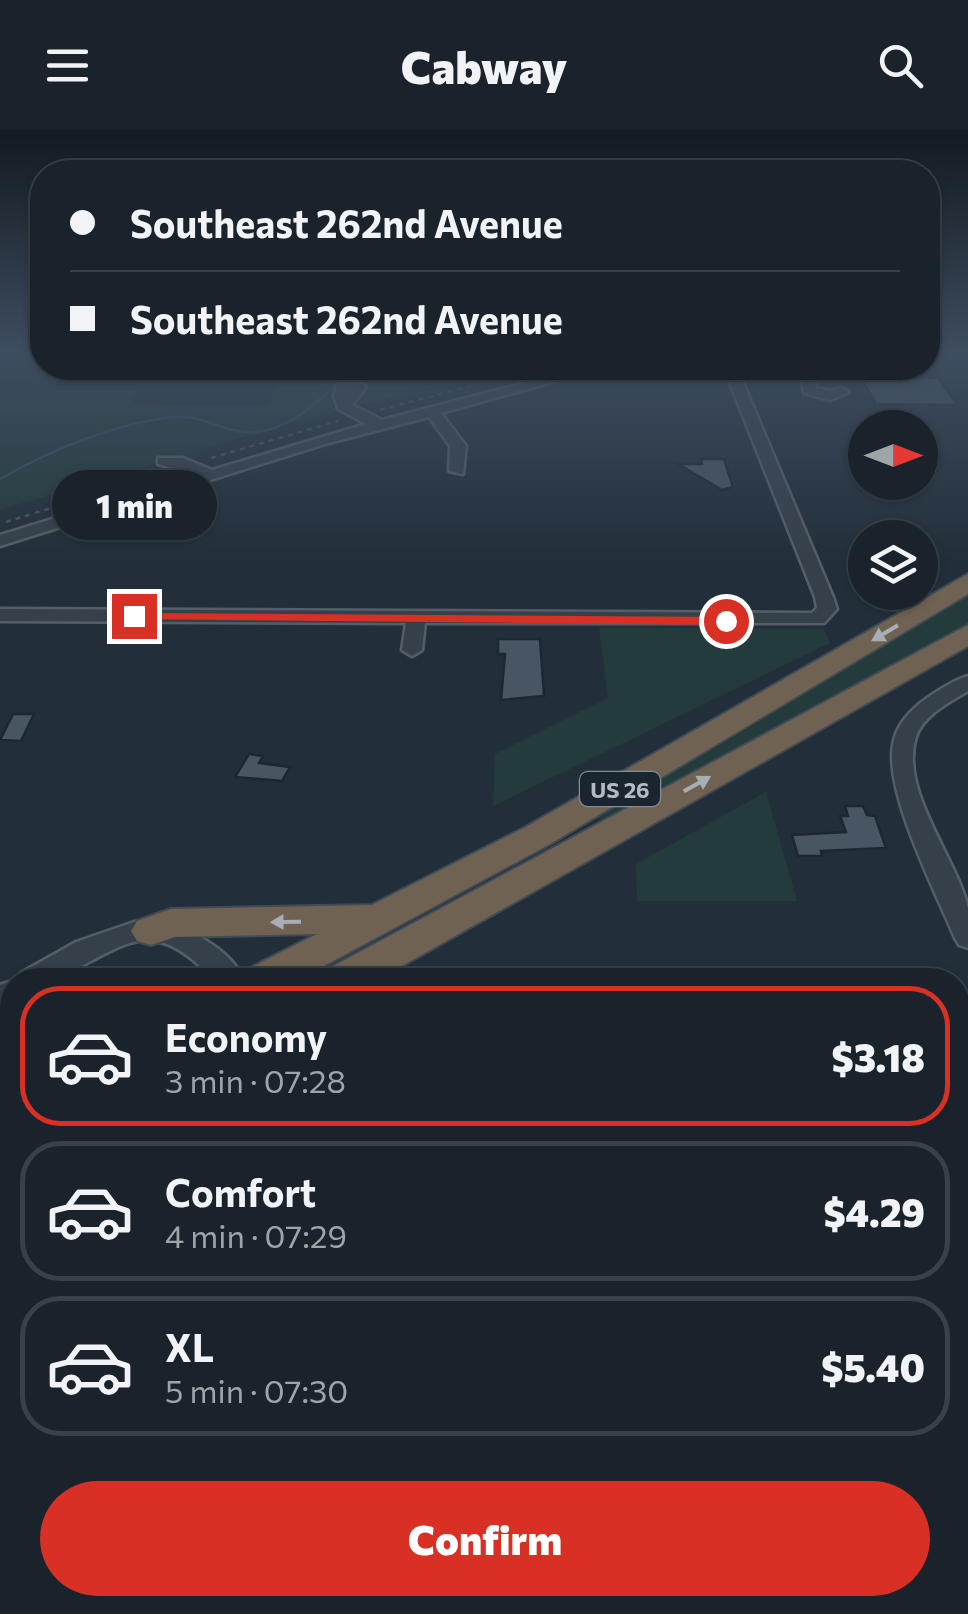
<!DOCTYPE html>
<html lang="en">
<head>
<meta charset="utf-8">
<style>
	:root { --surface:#1a232c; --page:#272f38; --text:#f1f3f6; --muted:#9fa4a9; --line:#384048; --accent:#d93025 }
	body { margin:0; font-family:Commissioner,sans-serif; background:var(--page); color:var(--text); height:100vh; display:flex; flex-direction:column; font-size:38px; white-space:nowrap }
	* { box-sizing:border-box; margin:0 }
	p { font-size:32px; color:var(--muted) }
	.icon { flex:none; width:55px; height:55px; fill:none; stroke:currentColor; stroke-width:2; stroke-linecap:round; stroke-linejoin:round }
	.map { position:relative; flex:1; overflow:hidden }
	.drawer { position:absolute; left:0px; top:838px; width:970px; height:648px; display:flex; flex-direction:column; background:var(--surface); border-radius:40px 40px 0 0; box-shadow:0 2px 8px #0004,0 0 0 2px var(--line) }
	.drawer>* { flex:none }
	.hud { position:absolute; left:30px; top:30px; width:910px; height:220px; border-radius:40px; box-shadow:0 2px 8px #0004,0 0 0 2px var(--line); display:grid; align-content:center; height:220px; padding:0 40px; background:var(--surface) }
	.needle { width:65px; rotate:90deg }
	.fabs { position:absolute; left:848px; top:280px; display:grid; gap:20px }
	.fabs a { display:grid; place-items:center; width:90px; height:90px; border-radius:50%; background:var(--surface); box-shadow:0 2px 8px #0004,0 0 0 2px var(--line); font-size:50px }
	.end { position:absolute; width:45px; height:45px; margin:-22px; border:12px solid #d93025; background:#fff; box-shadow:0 0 0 5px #fff }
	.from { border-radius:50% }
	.bubble { position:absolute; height:70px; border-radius:35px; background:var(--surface); box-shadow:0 2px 8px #0004,0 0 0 2px var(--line); font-size:32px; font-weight:800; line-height:70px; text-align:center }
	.hud b { display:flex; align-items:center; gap:35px; height:95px; font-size:38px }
	.hud b+b { border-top:2px solid var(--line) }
	.hud i { width:25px; height:25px; background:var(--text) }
	ul { padding:18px 0 0; list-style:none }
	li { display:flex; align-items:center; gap:30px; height:140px; margin:0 20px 15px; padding:0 20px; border:5px solid var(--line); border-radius:40px }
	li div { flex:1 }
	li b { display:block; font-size:38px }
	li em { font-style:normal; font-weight:800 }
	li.active { border-color:var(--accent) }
	li>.icon { width:90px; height:90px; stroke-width:1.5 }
	.cta { display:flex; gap:20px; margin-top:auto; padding:20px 40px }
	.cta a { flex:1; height:115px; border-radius:60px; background:var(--accent); color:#fff; font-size:40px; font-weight:800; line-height:115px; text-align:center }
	header { display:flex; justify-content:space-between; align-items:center; height:130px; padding:0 40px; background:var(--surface); font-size:45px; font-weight:800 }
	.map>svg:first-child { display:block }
</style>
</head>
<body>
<header><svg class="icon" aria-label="menu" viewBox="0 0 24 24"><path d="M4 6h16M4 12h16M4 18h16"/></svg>Cabway<svg class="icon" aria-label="search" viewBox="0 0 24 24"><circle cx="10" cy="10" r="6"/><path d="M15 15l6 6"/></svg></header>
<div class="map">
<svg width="968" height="1484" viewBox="0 0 968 1484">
	<rect width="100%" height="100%" fill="#222f3a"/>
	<path fill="#243b3b" d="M283,238h221l-245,64 -259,78v-120l137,1 -7,14 138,1z
		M968,464v31l-363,197 -11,-7 127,-70z
		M599,497l225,2 6,14 -337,163 2,-52 113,-56z
		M766,662l31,109h-160l-1,-37z"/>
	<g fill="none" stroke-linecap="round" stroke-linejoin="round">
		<path stroke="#364c61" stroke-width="2.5" d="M0,349c51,-29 105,-52 164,-61 33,-5 44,7 74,13 47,9 84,-34 116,-63"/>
	</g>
	<path fill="#485663" stroke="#1d2731" stroke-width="2.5" d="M861,248h77l19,27 -81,-1z
		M701,329h23l9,28 -11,3 -44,-26h24z
		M498,509h42l4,57 -43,4 4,-46h-7z
		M13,584h21l-13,27 -21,-1z
		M249,624l14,2 -4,7 31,4 -8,14 -47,-4z
		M845,676h18l4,9 8,1 11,32 -65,3 1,5h-24l-6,-21 54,-3 -6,-16h8z"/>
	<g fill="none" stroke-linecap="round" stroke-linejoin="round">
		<g stroke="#545e68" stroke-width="5">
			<path id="minor" d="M582,238h21l-162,45 25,33 -3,28 -14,-3 1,-25 -21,-29 -104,27 -325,102v-11l196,-60 -38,-11v-6h25l29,12 154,-46 -28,-15 -4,-13 3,-11 27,-1 2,3 -14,18 30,15z
				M724,238h13l96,229 4,12 -13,14h-399l-3,27 -10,6 -10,-6 4,-27 -406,-2v-12l812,4 5,-5 -2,-11z
				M800,238h12l4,20 14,3 12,-3 7,4 -19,8 -26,-7z
				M968,546v15c-18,11 -45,24 -52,46 -17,54 41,121 52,171 0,12 0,27 0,40l-9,-3 -4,-7c-19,-46 -74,-151 -61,-198 4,-17 19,-32 33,-42 12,-8 27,-18 41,-22z
				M134,792c43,0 89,18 111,58h-31c-66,-70 -88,-32 -158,-2 -11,5 -27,2 -39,2l4,-7 55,-31z
				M12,851v24l-12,5v-25z
				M0,1294h12v38h-12z
				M958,1304h10v38h-10z"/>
		</g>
		<g stroke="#414b55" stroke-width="4">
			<path id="highway" d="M968,444v20l-418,250 -252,136h-56l6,-11 69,-35 -142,3 -24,8 -14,-4 -6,-10 6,-10 34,-12 201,-4 152,-77z
				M968,495v21l-591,334h-55l6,-11z
				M12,967v41l-12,4v-41z
				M12,1015v44l-12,5v-44z"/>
		</g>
		<path stroke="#425758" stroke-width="2.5" stroke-dasharray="5 5" stroke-linecap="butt" d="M380,280l98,-26
			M211,328l127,-37
			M6,392l155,-48"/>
		<use href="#minor" fill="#36404a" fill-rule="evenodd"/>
		<use href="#highway" fill="#706253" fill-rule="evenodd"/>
	</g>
	<defs><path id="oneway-solid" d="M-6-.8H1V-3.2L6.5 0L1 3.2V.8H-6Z" transform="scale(2.5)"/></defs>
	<g fill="#a7aeb5">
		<use href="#oneway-solid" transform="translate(885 503) rotate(149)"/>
		<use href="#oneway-solid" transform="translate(697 654) rotate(-29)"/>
		<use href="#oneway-solid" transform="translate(286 792) rotate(179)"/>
	</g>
	<linearGradient id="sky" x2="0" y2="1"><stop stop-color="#131a20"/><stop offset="0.52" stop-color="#3e4d60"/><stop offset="1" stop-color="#3e4d60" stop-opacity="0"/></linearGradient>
	<rect width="968" height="430" fill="url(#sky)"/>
	<path fill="#d93025" d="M134,483l592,4 6,4 -6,4 -596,-6v-5z"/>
	<g text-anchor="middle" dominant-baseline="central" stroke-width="8" stroke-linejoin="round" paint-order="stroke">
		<rect fill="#1b252f" stroke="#848e99" stroke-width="2.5" x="580" y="642" width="80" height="34" rx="8"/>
		<g font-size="22" font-weight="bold" fill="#b1bbc6">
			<text x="620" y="659">US 26</text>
		</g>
	</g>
</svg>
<div class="fabs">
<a><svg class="needle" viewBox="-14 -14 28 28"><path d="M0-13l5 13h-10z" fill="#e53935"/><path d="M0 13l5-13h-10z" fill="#9fa4a9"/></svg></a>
<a><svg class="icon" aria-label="layers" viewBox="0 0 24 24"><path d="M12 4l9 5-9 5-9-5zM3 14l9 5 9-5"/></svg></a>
</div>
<i class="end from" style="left:726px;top:491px"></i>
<i class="end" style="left:134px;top:486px"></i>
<div class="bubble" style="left:52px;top:340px;width:165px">1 min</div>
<div class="hud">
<b><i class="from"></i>Southeast 262nd Avenue</b>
<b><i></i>Southeast 262nd Avenue</b>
</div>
<section class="drawer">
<ul>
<li class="active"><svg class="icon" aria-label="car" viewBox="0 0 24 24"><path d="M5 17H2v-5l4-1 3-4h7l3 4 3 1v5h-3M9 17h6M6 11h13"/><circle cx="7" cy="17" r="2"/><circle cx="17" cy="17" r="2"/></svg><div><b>Economy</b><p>3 min · 07:28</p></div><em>$3.18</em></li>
<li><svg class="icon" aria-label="car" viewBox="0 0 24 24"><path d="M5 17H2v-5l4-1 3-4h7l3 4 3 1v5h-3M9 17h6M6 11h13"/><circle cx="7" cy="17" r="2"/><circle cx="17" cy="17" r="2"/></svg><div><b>Comfort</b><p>4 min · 07:29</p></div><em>$4.29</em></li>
<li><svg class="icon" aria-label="car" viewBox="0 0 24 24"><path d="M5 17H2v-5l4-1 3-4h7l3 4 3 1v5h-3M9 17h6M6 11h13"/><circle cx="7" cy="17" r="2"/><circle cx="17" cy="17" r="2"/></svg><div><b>XL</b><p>5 min · 07:30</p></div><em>$5.40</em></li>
</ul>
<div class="cta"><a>Confirm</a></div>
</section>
</div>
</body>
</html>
